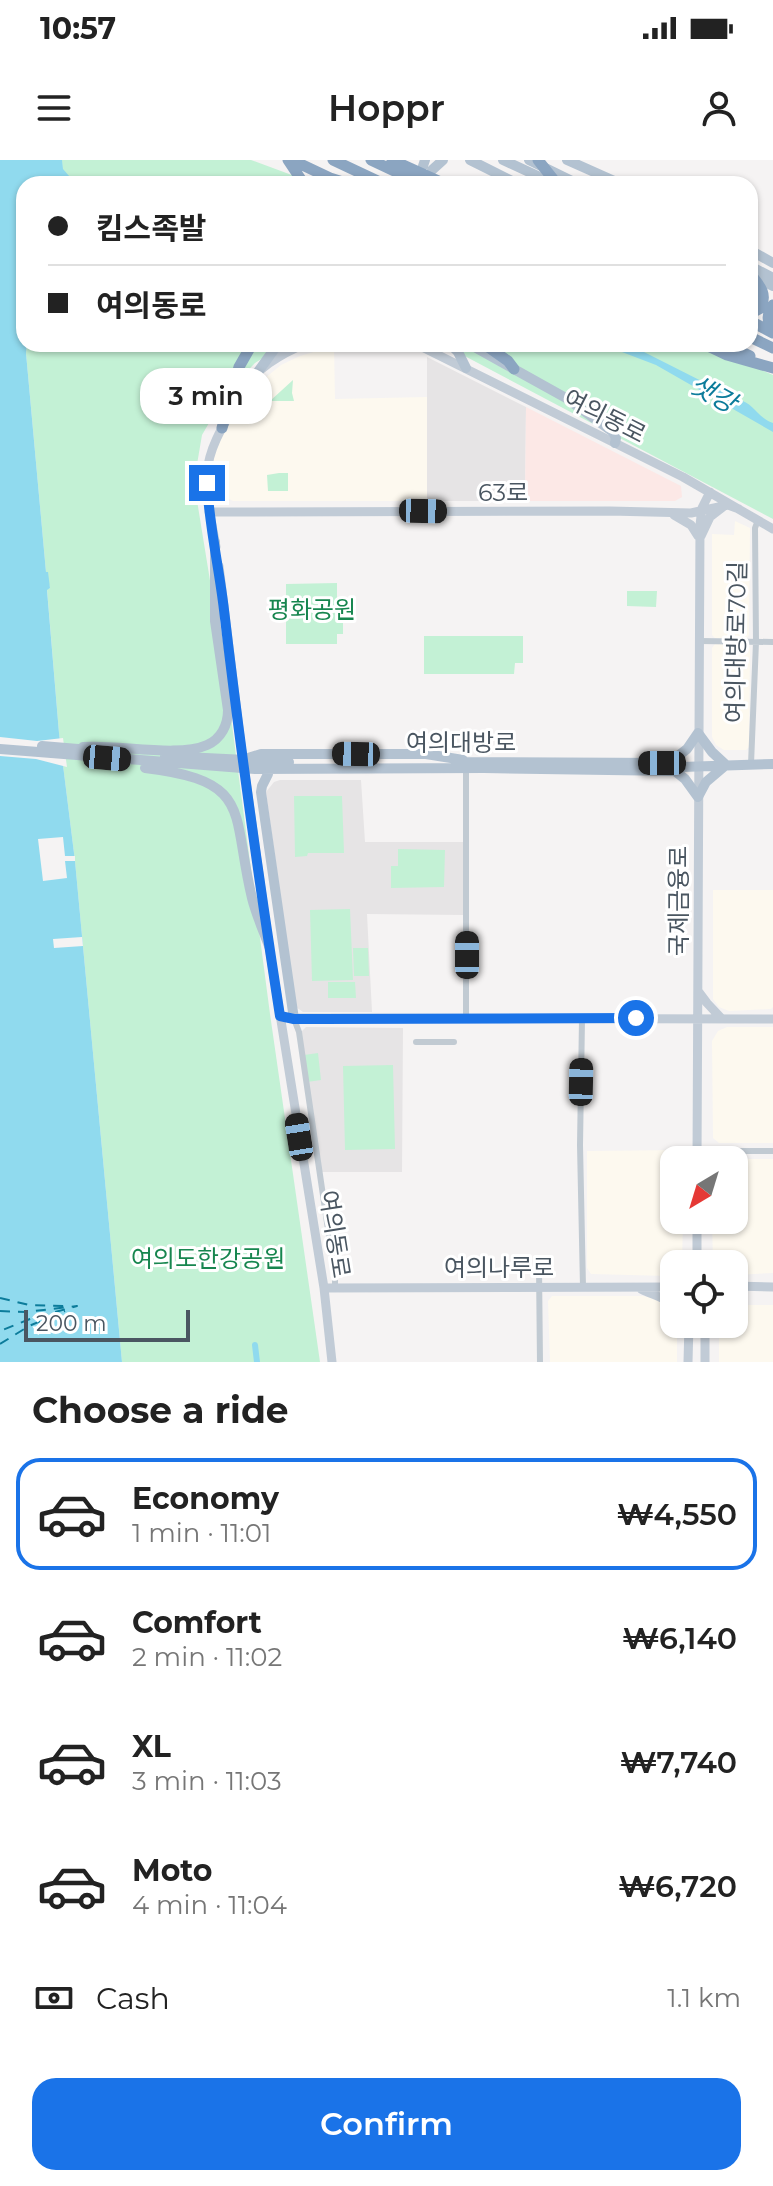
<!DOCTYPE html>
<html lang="en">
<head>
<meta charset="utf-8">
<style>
	:root { --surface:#fff; --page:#f6f6f6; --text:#222; --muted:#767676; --line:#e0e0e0; --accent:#1a73e8 }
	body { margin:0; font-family:Montserrat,"Noto Sans KR",sans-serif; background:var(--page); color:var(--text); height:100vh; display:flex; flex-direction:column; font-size:30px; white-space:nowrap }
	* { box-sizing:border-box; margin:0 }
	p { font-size:26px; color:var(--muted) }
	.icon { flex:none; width:44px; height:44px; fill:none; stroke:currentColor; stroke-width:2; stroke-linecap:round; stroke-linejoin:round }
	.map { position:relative; height:1202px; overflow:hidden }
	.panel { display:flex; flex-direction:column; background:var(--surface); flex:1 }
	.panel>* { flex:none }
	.top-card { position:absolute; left:16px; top:16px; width:742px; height:176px; border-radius:24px; box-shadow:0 2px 6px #0004; display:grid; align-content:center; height:176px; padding:0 32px; background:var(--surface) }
	.needle { width:52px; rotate:218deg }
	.controls { position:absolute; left:660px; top:986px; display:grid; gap:16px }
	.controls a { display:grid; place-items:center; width:88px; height:88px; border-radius:16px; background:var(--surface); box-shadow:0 2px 6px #0004; font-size:40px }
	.scale { position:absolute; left:24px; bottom:20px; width:166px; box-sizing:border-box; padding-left:8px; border:4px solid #4a5661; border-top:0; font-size:22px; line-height:28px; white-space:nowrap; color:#4a5661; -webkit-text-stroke:6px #fff; paint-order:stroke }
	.end { position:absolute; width:36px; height:36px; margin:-18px; border:10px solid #1a73e8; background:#fff; box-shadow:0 0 0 4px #fff }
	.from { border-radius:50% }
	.bubble { position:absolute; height:56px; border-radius:24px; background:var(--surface); box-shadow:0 2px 6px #0004; font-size:26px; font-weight:600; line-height:56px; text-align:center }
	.car { position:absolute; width:24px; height:48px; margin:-24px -12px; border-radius:10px; box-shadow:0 0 6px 2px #0007; background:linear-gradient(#222 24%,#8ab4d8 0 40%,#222 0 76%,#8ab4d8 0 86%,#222 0) }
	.top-card b { display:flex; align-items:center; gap:28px; height:76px; font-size:30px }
	.top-card b+b { border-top:2px solid var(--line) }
	.top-card i { width:20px; height:20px; background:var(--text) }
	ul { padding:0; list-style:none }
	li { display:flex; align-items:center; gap:24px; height:112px; margin:0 16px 12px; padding:0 16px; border:4px solid transparent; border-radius:24px }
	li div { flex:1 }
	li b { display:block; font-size:30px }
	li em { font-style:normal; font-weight:600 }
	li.on { border-color:var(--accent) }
	li>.icon { width:72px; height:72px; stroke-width:1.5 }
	h2 { padding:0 32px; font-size:36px; line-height:96px }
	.pay { display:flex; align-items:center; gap:20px; height:88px; padding:0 32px; font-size:30px }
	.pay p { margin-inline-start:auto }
	.primary-button { display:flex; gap:16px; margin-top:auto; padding:16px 32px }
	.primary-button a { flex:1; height:92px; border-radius:24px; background:var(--accent); color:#fff; font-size:32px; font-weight:600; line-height:92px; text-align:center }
	.status { display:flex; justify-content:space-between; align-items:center; height:56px; padding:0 40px; background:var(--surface); direction:ltr }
	.status svg { height:22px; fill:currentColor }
	header { display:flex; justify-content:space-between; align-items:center; height:104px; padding:0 32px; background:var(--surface); font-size:36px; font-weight:600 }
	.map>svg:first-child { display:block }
</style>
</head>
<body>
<div class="status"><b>10:57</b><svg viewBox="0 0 49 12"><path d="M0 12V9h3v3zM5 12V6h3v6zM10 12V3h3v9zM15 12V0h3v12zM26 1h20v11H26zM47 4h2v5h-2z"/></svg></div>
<header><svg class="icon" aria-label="menu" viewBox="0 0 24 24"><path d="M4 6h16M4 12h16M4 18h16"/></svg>Hoppr<svg class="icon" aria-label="person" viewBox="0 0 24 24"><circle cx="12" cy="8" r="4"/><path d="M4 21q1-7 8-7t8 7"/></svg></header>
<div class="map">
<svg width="773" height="1202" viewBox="0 0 773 1202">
	<rect width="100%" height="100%" fill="#f5f3f3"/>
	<path fill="#fdf9ef" d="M334,186l1,53 92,-2v104h-194l-12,-6 -5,-9 -3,2 -1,-18 3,-18 11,-24 15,-25 18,-20 22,-18 19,-9z
		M735,361l15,7 -1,107 -3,3h-31l-3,-3v-101l22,1z
		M715,484l31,1 4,3 -1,99 -3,3h-22l-8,-5 -4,-8v-89z
		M713,730h60v117l-2,2 -42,2 -10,-4 -6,-8z
		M727,867h46v116h-54l-6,-5 -1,-97 6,-10z
		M683,990v10h-9v60h9l-1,44h-8v10l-6,2 -77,-2 -4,-6v-117z
		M722,999h51v114l-39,2v-11h-21l-1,-44h22v-60h-17z
		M552,1136h91l16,3 15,13v12h3v38h-127l-2,-61z
		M734,1145h39v57h-54v-38h15z"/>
	<path fill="#e6e4e5" d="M427,197l99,50 -1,94h-98z
		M280,620h81l4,62h100l-1,73 -97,-1 5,98h-69l-7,-5 -30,-215 8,-10z
		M306,867l97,1 -1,144h-83l-18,-140z"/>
	<path fill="#fce8e6" d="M526,247l155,79 1,11 -7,4h-150z"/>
	<path fill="#c3f1d5" d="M62,0h189l65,24h-253z
		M27,184h258l-30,19 -28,29 -25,43 -8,47 32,197 44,335 50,348h-198l-47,-501 -16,-128 -12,-144 3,-1 -4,-16 -20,-219z
		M442,184h259l72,31v144z
		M293,220l-1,13 2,8h-24z
		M279,313h9v18h-20l-1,-16z
		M337,423v40h6v11h-6v10h-51v-60z
		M627,431h30l-1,16 -29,-1z
		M424,476h99v27h-8l-1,11h-90z
		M294,636h48l2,57h-36l-1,3 -12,1z
		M398,689l47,1 -1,37 -53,1v-22h7z
		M350,749l3,71 -41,1 -2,-71z
		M353,788h15l1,28h-15z
		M328,822h27l1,16h-28z
		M318,893l3,27 -14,2 -3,-27z
		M393,905l2,84 -50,1 -2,-84z"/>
	<path fill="#90daee" d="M0,0h62l1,9 13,15h-52v160h3l-1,9 20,219h2l2,16 -3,2 12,143 16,128 47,501h-122z
		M601,184h20l21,7 95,48c18,4 20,19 36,24v9l-117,-67z"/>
	<path fill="#f5f3f3" d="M0,577l37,4 26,-3 4,29 -31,-8 -36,-3z
		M63,677l2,19h10v5h-10l2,17 -24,3 -5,-42z
		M82,777l1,9 -29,2 -1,-9z"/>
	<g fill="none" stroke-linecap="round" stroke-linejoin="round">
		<path stroke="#90daee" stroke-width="6" d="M255,1185l2,17"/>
		<path stroke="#0c7c9b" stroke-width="2" stroke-dasharray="10 8" stroke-linecap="butt" d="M0,1138l29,7 37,1
			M0,1151l26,1 51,-6 -47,13 -30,12
			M0,1184l29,-18 36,-15"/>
		<path stroke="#c1cad2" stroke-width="6" d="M700,481l73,1
			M751,604l5,-122 -1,-114 3,-8
			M466,612v246
			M294,859l5,13 36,245v11
			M582,859l-2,126 3,142
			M416,882h38
			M697,991h76
			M539,1107l1,95"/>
		<path stroke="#c1cbd6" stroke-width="9" d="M416,184l267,133 90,52
			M209,352l401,-1 81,2 37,-8 11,4
			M674,355l17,10 7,11
			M701,376l9,-19 13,-10
			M216,387c-4,-25 -11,-49 -9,-74 2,-24 14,-44 26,-64 3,-5 5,-11 8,-17 13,-22 41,-39 64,-48
			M219,406l22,179 28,201 55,342 8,74
			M698,831l9,12 15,16
			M289,858l484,1
			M697,1000l3,-635 2,-17 8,-16
			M697,1060v44
			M734,1126l39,1
			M324,1128l350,-1
			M641,1129c11,6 24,8 33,17
			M688,1202l1,-38
			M705,1202v-38"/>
		<path stroke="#b3c2d1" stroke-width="10" d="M470,0l48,24
			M503,0l52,24
			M529,0l49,24
			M567,0l54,24
			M423,6l2,-6
			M432,10l11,-10
			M750,90l23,13
			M750,106l23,12
			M752,116l21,10
			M450,184l8,8 8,16
			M469,184l97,54 47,34 3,6 -1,5
			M255,216l23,-32
			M42,586l48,4
			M83,587c34,-3 95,11 124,-2 14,-6 21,-20 21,-35l-13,-89v-79
			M0,589l255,20 229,-1 191,3 7,-4 91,-3
			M165,596l124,6
			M248,598l13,-4h165l37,6
			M457,602l212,1h8l5,4
			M669,603l18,-14 11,-16 14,19 14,13 -20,17 -8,15 -13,-18 -10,-8
			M145,608c109,13 86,44 107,130 4,16 11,32 17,48
			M268,614l-6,12 -1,6 33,227"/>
		<path stroke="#8ba5c1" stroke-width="11" d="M288,0l16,24
			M292,0l38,18 19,6
			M333,0l51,24
			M371,0l51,24
			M392,0l53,24
			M538,0l19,24
			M773,145c-6,9 -7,16 0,25
			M750,154l11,-6c6,-14 0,-21 -9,-32
			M750,161l23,12
			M750,177l23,11
			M484,184l24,17 6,8
			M704,184l23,11 46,13
			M725,184l25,12
			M222,268l17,-61 12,-21"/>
	</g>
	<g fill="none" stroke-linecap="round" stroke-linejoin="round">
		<path stroke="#1a73e8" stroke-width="10" d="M207,323c2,42 12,84 17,127 16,136 35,271 56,406l14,3h27l315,-1"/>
	</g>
	<g text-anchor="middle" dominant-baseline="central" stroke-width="6" stroke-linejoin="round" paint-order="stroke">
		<g font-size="24" fill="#4a5661" stroke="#fff">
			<text transform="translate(605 256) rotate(27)">여의동로</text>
			<text x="503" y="332">63로</text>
			<text transform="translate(736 482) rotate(-89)">여의대방로70길</text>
			<text x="461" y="582">여의대방로</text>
			<text transform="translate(678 741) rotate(-90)">국제금융로</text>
			<text transform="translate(335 1074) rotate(81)">여의동로</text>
			<text x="499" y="1107">여의나루로</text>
		</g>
		<g font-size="24" fill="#17864f" stroke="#fff">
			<text x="312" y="449">평화공원</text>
			<text x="208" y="1098">여의도한강공원</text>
		</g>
		<g font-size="26" font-style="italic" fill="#0c7c9b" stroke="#fff">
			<text transform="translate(713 234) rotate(29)">샛강</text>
		</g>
	</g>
</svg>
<div class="controls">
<a><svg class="needle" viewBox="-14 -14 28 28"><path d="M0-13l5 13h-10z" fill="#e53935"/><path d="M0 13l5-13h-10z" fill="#767676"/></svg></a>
<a><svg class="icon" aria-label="locate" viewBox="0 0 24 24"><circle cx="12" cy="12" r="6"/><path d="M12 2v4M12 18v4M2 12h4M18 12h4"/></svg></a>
</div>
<div class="scale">200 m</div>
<i class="end from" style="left:636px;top:858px"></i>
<i class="end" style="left:207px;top:323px"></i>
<div class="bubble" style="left:140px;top:208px;width:132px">3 min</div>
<i class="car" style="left:423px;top:351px;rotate:91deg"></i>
<i class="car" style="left:356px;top:594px;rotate:271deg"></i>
<i class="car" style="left:107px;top:598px;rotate:95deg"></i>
<i class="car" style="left:662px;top:603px;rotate:270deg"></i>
<i class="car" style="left:467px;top:795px;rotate:0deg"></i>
<i class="car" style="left:581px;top:922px;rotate:1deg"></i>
<i class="car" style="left:299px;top:977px;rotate:351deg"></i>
<div class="top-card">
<b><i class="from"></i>킴스족발</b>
<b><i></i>여의동로</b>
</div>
</div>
<section class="panel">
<h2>Choose a ride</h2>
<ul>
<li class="on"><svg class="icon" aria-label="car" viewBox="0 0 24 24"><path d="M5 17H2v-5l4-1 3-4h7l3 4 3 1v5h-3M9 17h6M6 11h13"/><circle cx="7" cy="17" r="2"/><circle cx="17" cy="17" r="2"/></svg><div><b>Economy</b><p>1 min · 11:01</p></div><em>₩4,550</em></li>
<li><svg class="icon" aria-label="car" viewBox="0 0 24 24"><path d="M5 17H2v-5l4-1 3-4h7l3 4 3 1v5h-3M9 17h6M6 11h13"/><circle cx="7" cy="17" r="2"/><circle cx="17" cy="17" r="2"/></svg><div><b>Comfort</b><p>2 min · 11:02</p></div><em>₩6,140</em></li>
<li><svg class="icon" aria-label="car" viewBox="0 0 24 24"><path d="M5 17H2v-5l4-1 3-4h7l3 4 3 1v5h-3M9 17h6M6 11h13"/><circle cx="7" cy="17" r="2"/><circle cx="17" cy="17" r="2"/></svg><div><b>XL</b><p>3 min · 11:03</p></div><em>₩7,740</em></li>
<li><svg class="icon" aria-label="car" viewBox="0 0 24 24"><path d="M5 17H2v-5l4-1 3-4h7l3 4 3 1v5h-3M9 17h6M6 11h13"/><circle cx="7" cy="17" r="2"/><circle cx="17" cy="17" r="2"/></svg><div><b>Moto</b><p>4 min · 11:04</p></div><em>₩6,720</em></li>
</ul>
<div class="pay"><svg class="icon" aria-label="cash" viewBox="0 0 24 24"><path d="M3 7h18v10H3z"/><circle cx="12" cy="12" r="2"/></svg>Cash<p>1.1 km</p></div>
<div class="primary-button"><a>Confirm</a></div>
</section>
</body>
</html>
